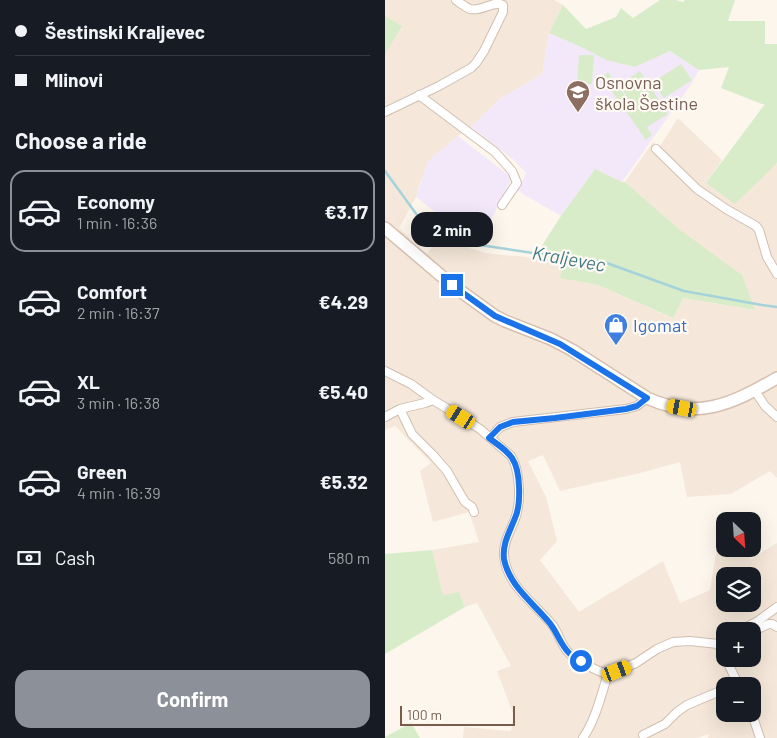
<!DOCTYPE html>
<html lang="en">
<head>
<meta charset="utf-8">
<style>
	:root { --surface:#171b24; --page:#20242c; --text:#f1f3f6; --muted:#9ea1a6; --line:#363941; --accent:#8c9099 }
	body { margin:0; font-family:Barlow,sans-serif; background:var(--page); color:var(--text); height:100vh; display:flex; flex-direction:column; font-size:19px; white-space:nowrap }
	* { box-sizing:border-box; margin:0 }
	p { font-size:16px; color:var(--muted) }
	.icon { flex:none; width:28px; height:28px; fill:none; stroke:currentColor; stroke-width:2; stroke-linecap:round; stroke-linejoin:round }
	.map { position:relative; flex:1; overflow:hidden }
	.side { display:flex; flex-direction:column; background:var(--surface); width:385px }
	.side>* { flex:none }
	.top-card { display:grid; align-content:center; height:110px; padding:0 15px; background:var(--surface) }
	.needle { width:32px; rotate:155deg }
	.tools { position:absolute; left:331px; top:512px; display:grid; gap:10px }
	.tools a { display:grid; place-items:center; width:45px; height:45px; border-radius:10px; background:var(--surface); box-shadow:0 5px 20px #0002; font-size:25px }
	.scale { position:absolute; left:15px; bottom:12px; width:115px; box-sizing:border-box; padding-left:5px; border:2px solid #7a5c4d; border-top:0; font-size:14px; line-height:18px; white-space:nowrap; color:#7a5c4d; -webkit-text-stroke:4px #fffaf3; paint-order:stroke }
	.end { position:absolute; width:22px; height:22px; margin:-11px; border:6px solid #1a73e8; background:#fff; box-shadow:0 0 0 2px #fff }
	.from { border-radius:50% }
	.bubble { position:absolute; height:35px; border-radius:15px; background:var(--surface); box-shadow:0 5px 20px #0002; font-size:16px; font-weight:700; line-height:35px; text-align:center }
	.car { position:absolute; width:15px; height:30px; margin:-15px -8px; border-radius:6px; box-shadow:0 0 4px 1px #0007; background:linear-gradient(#f5c518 24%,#345 0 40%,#f5c518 0 76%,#345 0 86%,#f5c518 0) }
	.top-card b { display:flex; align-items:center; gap:18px; height:48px; font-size:19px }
	.top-card b+b { border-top:1px solid var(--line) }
	.top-card i { width:12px; height:12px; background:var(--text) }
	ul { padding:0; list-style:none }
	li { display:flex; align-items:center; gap:15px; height:82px; margin:0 10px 8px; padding:0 5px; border:2px solid transparent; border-radius:15px }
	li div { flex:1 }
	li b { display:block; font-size:19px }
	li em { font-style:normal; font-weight:700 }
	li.active { border-color:var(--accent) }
	li>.icon { width:45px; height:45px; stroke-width:1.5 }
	h2 { padding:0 15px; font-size:22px; line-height:60px }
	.pay { display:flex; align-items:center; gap:12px; height:55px; padding:0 15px; font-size:19px }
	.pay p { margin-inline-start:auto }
	.button { display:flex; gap:10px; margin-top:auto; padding:10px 15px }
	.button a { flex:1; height:58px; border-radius:15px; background:var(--accent); color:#fff; font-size:20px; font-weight:700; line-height:58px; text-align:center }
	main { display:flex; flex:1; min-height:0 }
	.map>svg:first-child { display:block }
</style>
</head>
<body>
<main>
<section class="side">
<div class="top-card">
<b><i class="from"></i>Šestinski Kraljevec</b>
<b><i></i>Mlinovi</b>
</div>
<h2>Choose a ride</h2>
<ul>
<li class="active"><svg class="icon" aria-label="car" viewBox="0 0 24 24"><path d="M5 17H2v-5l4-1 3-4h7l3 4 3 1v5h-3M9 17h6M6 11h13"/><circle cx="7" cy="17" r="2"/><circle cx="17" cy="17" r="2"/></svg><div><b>Economy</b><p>1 min · 16:36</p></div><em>€3.17</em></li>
<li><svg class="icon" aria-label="car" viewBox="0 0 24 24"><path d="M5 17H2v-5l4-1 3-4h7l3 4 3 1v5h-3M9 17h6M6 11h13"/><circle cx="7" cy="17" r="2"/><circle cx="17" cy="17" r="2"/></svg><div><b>Comfort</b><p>2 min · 16:37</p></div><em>€4.29</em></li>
<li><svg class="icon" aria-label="car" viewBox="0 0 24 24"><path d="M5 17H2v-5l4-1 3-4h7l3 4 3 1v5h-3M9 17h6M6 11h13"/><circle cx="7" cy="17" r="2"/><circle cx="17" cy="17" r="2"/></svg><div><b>XL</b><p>3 min · 16:38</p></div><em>€5.40</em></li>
<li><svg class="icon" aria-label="car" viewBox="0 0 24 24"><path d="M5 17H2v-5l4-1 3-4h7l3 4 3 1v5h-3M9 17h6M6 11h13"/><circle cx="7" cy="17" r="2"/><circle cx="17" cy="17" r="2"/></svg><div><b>Green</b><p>4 min · 16:39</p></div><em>€5.32</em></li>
</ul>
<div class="pay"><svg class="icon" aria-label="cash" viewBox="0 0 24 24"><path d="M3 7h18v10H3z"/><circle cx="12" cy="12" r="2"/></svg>Cash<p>580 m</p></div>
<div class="button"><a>Confirm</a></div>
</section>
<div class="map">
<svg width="392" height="738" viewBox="0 0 392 738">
	<rect width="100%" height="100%" fill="#fdf6ec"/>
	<path fill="#f5e8da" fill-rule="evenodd" d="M0,0h169l9,5 -14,28 -7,41 -42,25 -29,28 -13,9 -37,44 -5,17 -17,31 28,26 12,-16 46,15 42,4 37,8 -3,13 37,7 74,33 11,-20 71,12 -74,-80 -55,-48 28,-40 7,4 18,-28 44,42 -16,23 29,20 42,-40v315l-7,-7 -39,23 -44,3 -7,-35 -40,11 -80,18 -17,-36 -15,6 18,36 11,44 -17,19 39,52 84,-51 17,42 30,-13 8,-48 7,-5v12h20l6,10 26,-16v195h-69l1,-4 -12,4h-234l1,-11 47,4 3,-15 -17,-45 14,-5 -34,-63 -12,4 -6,-15 -16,4 -11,-46 47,-8 -10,-30 -36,10 -13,-51 11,-8 -36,-37 -10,4zM340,576h28v28h-28zM340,631h28v28h-28zM340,686h28v28h-28z"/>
	<path fill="#f3e8fa" d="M164,33l30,13 27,14 29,7 35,-16 29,19 -7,13 -70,99 -27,-13 -34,47 -43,-25 8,-18 -12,-13 -43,-33 29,-28 42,-25z
		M73,136l54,42 -29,58 -36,-15 -31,-24 12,-36z"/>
	<path fill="#d8ecc9" d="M275,0h16l7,2 2,-2h50l-7,21h37v23h12v119l-42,41 -29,-21 59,-79h-3l-41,-16 8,-21 -30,3 -29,-19 -35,16 -29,-7 -27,-14 -30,-13 14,-28 23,24 30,-12 5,-9 12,10z
		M0,16l17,10 -17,28z
		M194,55h15l-2,29h-15z
		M296,64l11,16 -28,18 -11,-16z
		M255,71l28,43 -21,13 5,8 -6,5 -44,-63 6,-5 33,47 -22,-34z
		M210,169l27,13h3l55,48 62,45 13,35 -72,-12 -10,20 -75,-33 -38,-7 3,-13 -29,-7 27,-42z
		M47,550l11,45 16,-3 6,15 -80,47v-100z
		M26,723l9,15h-35v-1z"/>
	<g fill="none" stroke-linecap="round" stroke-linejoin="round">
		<path stroke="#a5d3da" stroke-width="2.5" d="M0,171l32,44 40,23 8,3 15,4 73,11 51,6 80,29 78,14 15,2"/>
		<g stroke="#d1beb0" stroke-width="10">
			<path id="street" d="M34,95l76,57 17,19 5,12 -15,22
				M0,112l54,-26 32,-18 5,-5 8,-12 19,-39v-7c-10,-5 -21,7 -33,4 -5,-2 -10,-6 -14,-9
				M271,149l41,40 29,20 30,17 3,4 8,27 10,17
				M0,371l26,13 22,16 36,22 11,7 31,27c9,14 10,44 5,60 -4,13 -13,25 -12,39 2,31 32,49 49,71 6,8 8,19 15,26 8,8 30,20 40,22l28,-11 21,-14 16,-7 17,-1 28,3 7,13
				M370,391l10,15 12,11
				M15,409l12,25 20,20 15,17 18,31 7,5 2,5
				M0,417l15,-8 25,-6 8,-3
				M105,438l10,-11 13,-5 113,-13 11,-3 10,-8
				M359,629l9,2 16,-7h3l5,3
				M354,631l19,-10 19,-14
				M341,659l13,27
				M367,714l8,24
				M258,735l22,-11 12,-12 10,-7 38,-16
				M198,738c13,-19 18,-43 25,-64"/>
		</g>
		<g stroke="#d6c0b0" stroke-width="14">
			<path id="secondary" d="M0,228l67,57 43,31 10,5 46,18 21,11 75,48c50,23 85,6 130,-20"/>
		</g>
		<use href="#street" stroke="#fff" stroke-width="8"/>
		<use href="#secondary" stroke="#fff" stroke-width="11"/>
	</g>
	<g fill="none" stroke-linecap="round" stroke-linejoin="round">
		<path stroke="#1a73e8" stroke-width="6" d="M67,285l43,31 65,28 87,54 -10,8 -11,3 -71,9 -42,4 -13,5 -11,11c8,6 18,12 23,20 9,13 9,47 3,60 -5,13 -13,26 -11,41 5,26 27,42 44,62 9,10 12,23 21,32 3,3 8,6 12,8"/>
	</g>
	<defs>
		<g id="school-pin" transform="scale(1.25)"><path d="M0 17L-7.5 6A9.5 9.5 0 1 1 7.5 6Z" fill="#8d6e63" stroke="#fffaf3"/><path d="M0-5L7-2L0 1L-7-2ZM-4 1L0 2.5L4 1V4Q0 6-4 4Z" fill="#fff"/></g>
		<g id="shop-pin" transform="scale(1.25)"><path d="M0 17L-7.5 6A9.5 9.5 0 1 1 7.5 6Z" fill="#3f7fe0" stroke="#fffaf3"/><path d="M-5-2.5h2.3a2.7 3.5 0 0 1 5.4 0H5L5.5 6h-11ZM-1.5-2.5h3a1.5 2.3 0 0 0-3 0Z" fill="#fff"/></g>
	</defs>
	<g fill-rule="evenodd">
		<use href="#school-pin" x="193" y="92"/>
		<use href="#shop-pin" x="231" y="325"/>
	</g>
	<g text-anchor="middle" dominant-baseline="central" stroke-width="4.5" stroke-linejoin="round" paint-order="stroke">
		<g font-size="18" fill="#785e54" stroke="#fffaf3" text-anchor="start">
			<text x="210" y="82">Osnovna<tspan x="210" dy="21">škola Šestine</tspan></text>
		</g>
		<g font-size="18" fill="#366cbe" stroke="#fffaf3" text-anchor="start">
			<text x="248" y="325">Igomat</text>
		</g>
		<g font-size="19" font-style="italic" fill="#437c86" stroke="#fffaf3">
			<text transform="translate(184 258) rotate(10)">Kraljevec</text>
		</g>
	</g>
</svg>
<div class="tools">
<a><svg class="needle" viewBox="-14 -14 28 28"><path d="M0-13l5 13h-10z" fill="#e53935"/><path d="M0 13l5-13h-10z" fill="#9ea1a6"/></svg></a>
<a><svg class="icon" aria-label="layers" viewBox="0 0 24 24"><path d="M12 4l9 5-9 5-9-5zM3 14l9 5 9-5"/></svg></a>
<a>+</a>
<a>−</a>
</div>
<div class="scale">100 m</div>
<i class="end from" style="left:196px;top:661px"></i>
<i class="end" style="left:67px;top:285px"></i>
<div class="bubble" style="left:26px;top:212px;width:82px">2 min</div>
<i class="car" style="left:297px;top:408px;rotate:280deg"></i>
<i class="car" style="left:76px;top:417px;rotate:302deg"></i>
<i class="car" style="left:232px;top:671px;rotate:69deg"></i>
</div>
</main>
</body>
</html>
